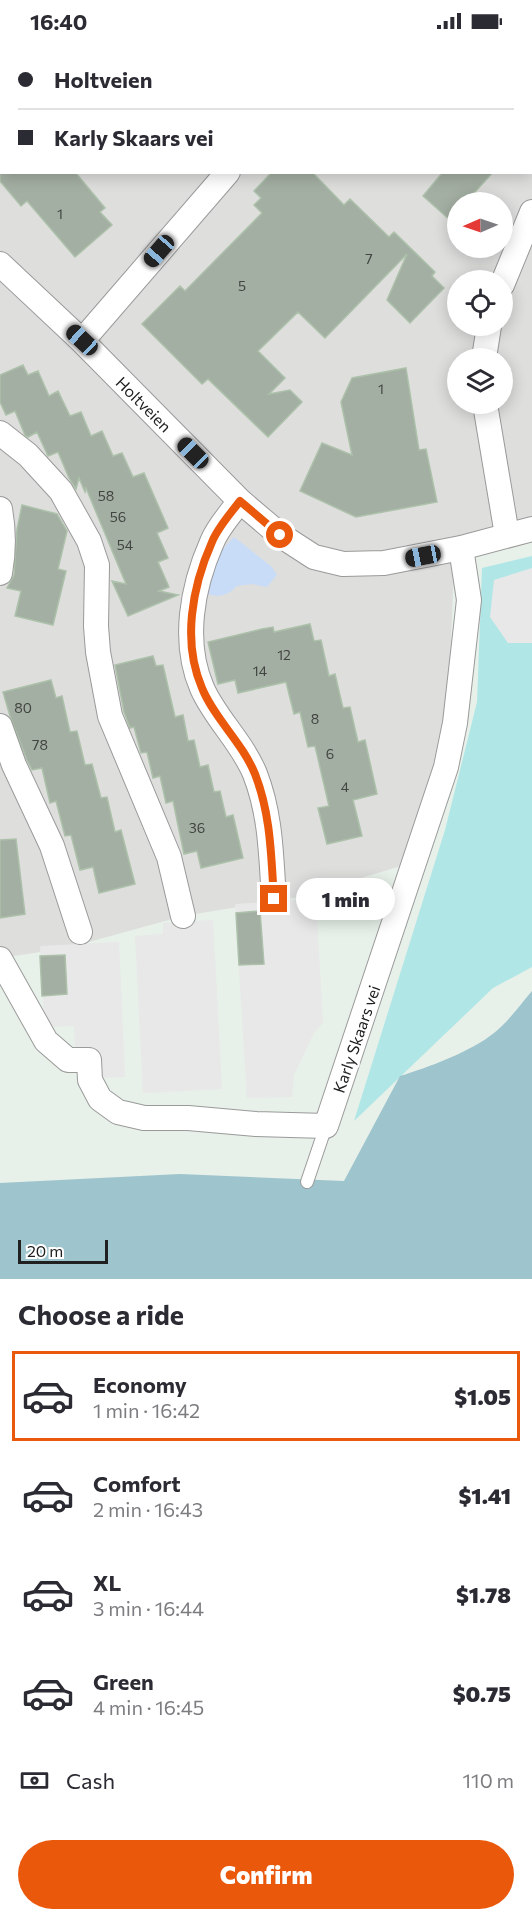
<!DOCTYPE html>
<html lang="en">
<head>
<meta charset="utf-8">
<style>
	:root { --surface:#fff; --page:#f2f2f3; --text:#2b2b33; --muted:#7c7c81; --line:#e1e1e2; --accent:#ea580c }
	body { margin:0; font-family:Commissioner,sans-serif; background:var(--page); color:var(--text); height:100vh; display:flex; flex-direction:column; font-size:22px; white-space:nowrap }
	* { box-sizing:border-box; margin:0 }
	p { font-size:20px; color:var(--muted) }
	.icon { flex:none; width:33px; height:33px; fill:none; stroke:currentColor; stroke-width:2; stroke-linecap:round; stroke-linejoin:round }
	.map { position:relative; height:1237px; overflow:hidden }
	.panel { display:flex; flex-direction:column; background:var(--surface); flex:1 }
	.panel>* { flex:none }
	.banner { position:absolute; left:0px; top:0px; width:532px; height:132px; box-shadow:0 3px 15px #0003; display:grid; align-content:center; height:132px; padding:0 18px; background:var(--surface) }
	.needle { width:39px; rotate:268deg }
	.buttons { position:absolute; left:447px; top:150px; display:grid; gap:12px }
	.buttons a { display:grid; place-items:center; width:66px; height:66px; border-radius:50%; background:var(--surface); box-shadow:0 3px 15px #0003; font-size:30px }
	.scale { position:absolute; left:18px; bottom:15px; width:90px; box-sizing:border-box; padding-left:6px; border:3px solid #202020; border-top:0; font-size:16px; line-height:21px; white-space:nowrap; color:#202020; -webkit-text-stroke:4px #fff; paint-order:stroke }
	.end { position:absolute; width:27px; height:27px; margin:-14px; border:8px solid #ea580c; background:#fff; box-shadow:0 0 0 3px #fff }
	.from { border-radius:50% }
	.bubble { position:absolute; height:42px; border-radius:21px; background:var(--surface); box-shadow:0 3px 15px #0003; font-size:20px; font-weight:800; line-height:42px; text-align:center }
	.car { position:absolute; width:18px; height:36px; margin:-18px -9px; border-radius:8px; box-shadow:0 0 4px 2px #0007; background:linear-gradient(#222 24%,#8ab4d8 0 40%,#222 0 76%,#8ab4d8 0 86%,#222 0) }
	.banner b { display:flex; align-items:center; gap:21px; height:57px; font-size:22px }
	.banner b+b { border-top:2px solid var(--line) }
	.banner i { width:15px; height:15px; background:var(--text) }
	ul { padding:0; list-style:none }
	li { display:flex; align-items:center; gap:18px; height:90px; margin:0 12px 9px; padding:0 6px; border:3px solid transparent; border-radius:0px }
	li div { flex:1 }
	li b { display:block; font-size:22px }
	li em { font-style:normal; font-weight:800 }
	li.on { border-color:var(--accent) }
	li>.icon { width:54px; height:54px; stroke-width:1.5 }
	h2 { padding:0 18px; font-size:27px; line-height:72px }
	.pay { display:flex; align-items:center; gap:15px; height:66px; padding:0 18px; font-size:22px }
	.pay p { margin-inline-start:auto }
	.action { display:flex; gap:12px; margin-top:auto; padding:12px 18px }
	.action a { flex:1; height:69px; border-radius:36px; background:var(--accent); color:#fff; font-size:24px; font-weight:800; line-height:69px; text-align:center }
	.status { display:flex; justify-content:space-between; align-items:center; height:42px; padding:0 30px; background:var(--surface); direction:ltr }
	.status svg { height:16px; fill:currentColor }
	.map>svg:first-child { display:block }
</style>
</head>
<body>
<div class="status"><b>16:40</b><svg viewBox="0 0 49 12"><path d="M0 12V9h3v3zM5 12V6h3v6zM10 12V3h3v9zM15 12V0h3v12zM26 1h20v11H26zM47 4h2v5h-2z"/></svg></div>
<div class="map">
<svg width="532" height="1237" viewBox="0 0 532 1237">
	<rect width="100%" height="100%" fill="#e7f0e9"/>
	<path fill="#dededd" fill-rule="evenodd" d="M0,0h532v479l-77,20 -7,173 -24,145 -126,38 -115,19 -116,32 -67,10zM2,2h529v128h-529zM458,160h44v46h-44zM458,238h44v46h-44zM458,316h44v46h-44z"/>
	<path fill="#b0e7e6" d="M532,514v411l-39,21 -139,133 91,-291 32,-128 5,-134z"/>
	<path fill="#9ec4cd" d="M532,949v288h-532v-96l180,-9 164,7 56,-105c27,-8 72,-25 94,-43 14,-11 26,-28 38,-42z"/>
	<path fill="#c8dcf7" d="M234,495l38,30 5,8 -10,12 -15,-3 -15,2c-9,9 -16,12 -29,8 4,-28 6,-37 26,-57z"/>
	<path fill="#e8e8e8" d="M532,526v75h-24l-18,-26 4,-37z
		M316,857l7,124 -9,10 -20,42 -2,22 -45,1 -12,-194z
		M213,878l9,169 -79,4 -8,-157 28,-2v-11z
		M119,900l6,135 -24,1 -26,-33 -1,-19 -24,1 -6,-11 -4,-70z"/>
	<path fill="#a4afa3" stroke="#acc1aa" stroke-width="1.5" d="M0,130h75l30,36 -5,4 12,13 -37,32 -48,-56 -6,5 -21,-25z
		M272,130h40l32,33 6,-6 39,38 5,-5 41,40 -3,4 12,12 -34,35 -23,-23 20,-46 -82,84 -27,-26 -40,39 27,27 -16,16 21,-4 12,12 -34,35 -60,-58 -6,5 -60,-60 38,-38 5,5 77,-78 -8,-8 7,-7 -7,-7z
		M443,130h50l-27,30h-8v10l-8,8 -27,-24z
		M23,323l5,10 10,-4 11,25 9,-5 12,25 11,-4 10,24 11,-5 11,25 9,-3 11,24 11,-4 24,55 -11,5 11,25 -10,4 11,25 -10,4 19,4 -50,21 -16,-35 14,3 -40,-96 -1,4 -6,-14 -3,11 -7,-11 -11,-26 -10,4 -11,-24 -9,5 -3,-2 -10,-24 -9,4 -6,-13v-27z
		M406,326l13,82 7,-1 11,53 -81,15 -56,-26 22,-48 30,12 -11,-53 11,-24z
		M22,463l35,9 10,17 -9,38 8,2 -13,54 -38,-9 6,-25 -14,-3 7,-13 3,-46z
		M310,582l4,17 7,-1 8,36 6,-2 8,34 7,-1 8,35 7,-2 12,54 -24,6 9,36 -35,8 -9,-36 11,-2 -14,-60 -7,1 -8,-35 -6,2 -8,-32 -48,11 -3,-13 -17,4 -10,-42 54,-13 11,-2 1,5z
		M153,614l3,10 7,-1 12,52 8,-2 5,26 6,-1 6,27 8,-2 6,27 6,-1 6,26 7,-2 10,43 -42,10 -4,-17 -13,3 -11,-53 -7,2 -6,-27 -7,2 -6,-26 -6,1 -7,-26 -4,1 -6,-16 -9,-47z
		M51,638l5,18 6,-2 8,36 7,-1 8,34 7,-1 9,34 6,-1 8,35 6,-2 14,54 -36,9 -6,-26 -13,3 -9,-35 -6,1 -9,-35 -6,2 -8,-35 -10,2 -5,-10 -17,-44 -7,-24z
		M16,797l9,75 -25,4v-78z
		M260,869l4,53 -25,1 -3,-52z
		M65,913l2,39 -25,2 -2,-40z"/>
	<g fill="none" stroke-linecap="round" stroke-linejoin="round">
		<g stroke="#9a9a9a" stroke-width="14">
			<path id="lane" d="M307,1140l19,-56"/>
		</g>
		<g stroke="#9a9a9a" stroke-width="26">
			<path id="street" d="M342,2l2,-2
				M0,222l82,77 158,160 40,34 34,22 29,7 41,-1 77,-15 71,-19
				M502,243l30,-73
				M82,299l146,-169
				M484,316l5,-32
				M485,362l22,131
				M0,391l28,22 33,36 28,50 8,24 -1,61 2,26 12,64 59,141 14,59
				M240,459c-9,12 -22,26 -28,41 -20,45 -30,100 -10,146 13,30 40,54 53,86 16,41 16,82 19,125
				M0,467c4,22 4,42 0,64
				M0,684l14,39 38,81 28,86
				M0,917l46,82 22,19h21l1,20 10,19 18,13 26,6h44l68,6 70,2 120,-359 9,-44 14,-123 -8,-52"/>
		</g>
		<use href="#lane" stroke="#fff" stroke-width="12"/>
		<use href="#street" stroke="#fff" stroke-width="24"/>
	</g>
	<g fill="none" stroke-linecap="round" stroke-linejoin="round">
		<path stroke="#ea580c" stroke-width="8" d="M274,857c-3,-43 -3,-84 -19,-125 -13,-32 -41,-56 -53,-86 -20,-46 -10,-101 10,-146 6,-15 19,-29 28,-41l40,34"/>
	</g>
	<g text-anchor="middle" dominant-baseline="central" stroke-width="4.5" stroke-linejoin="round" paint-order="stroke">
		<g font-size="14" fill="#414441">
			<text x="60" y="171">1</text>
			<text x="369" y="216">7</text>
			<text x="242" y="243">5</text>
			<text x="381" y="346">1</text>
			<text x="106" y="453">58</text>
			<text x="118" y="474">56</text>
			<text x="125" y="502">54</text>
			<text x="284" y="612">12</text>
			<text x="260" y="628">14</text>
			<text x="23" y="665">80</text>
			<text x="315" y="676">8</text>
			<text x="40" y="702">78</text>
			<text x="330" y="711">6</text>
			<text x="345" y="744">4</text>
			<text x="197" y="785">36</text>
		</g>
		<g font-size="16" fill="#202020" stroke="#fff">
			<text transform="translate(144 362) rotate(45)">Holtveien</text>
			<text transform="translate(356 997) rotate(-71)">Karly Skaars vei</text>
		</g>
	</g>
</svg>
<div class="buttons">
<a><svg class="needle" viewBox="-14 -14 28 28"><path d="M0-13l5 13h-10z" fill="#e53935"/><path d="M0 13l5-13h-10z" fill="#7c7c81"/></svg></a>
<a><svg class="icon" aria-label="locate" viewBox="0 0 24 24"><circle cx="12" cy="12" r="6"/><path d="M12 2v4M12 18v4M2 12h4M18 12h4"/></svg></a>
<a><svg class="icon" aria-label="layers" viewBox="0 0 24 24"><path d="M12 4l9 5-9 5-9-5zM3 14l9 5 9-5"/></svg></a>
</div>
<div class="scale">20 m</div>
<i class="end from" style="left:280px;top:493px"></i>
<i class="end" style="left:274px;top:857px"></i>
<div class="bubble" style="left:296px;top:836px;width:99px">1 min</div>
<i class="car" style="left:159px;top:209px;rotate:221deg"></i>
<i class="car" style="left:82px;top:298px;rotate:313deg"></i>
<i class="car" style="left:193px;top:411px;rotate:315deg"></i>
<i class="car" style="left:423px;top:514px;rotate:259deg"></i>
<div class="banner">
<b><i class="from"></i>Holtveien</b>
<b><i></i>Karly Skaars vei</b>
</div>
</div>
<section class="panel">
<h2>Choose a ride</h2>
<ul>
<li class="on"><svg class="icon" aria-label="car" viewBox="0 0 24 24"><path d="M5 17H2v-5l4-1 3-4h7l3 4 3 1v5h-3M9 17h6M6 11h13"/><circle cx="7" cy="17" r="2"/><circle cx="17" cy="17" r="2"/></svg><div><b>Economy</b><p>1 min · 16:42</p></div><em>$1.05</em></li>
<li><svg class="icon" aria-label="car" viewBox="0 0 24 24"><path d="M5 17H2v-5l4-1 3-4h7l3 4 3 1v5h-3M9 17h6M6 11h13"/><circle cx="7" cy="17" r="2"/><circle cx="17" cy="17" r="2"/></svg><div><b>Comfort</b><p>2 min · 16:43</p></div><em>$1.41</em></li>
<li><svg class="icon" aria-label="car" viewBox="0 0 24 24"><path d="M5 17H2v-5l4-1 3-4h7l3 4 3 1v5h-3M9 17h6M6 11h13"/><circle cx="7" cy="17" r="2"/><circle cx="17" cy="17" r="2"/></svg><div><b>XL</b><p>3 min · 16:44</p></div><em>$1.78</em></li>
<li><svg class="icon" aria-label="car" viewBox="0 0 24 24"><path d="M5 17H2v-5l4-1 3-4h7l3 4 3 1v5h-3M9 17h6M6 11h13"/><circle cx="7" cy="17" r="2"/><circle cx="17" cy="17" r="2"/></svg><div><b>Green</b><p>4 min · 16:45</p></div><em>$0.75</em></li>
</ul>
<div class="pay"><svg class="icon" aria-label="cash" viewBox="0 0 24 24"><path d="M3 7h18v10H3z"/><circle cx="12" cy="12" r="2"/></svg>Cash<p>110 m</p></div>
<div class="action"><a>Confirm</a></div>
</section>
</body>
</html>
